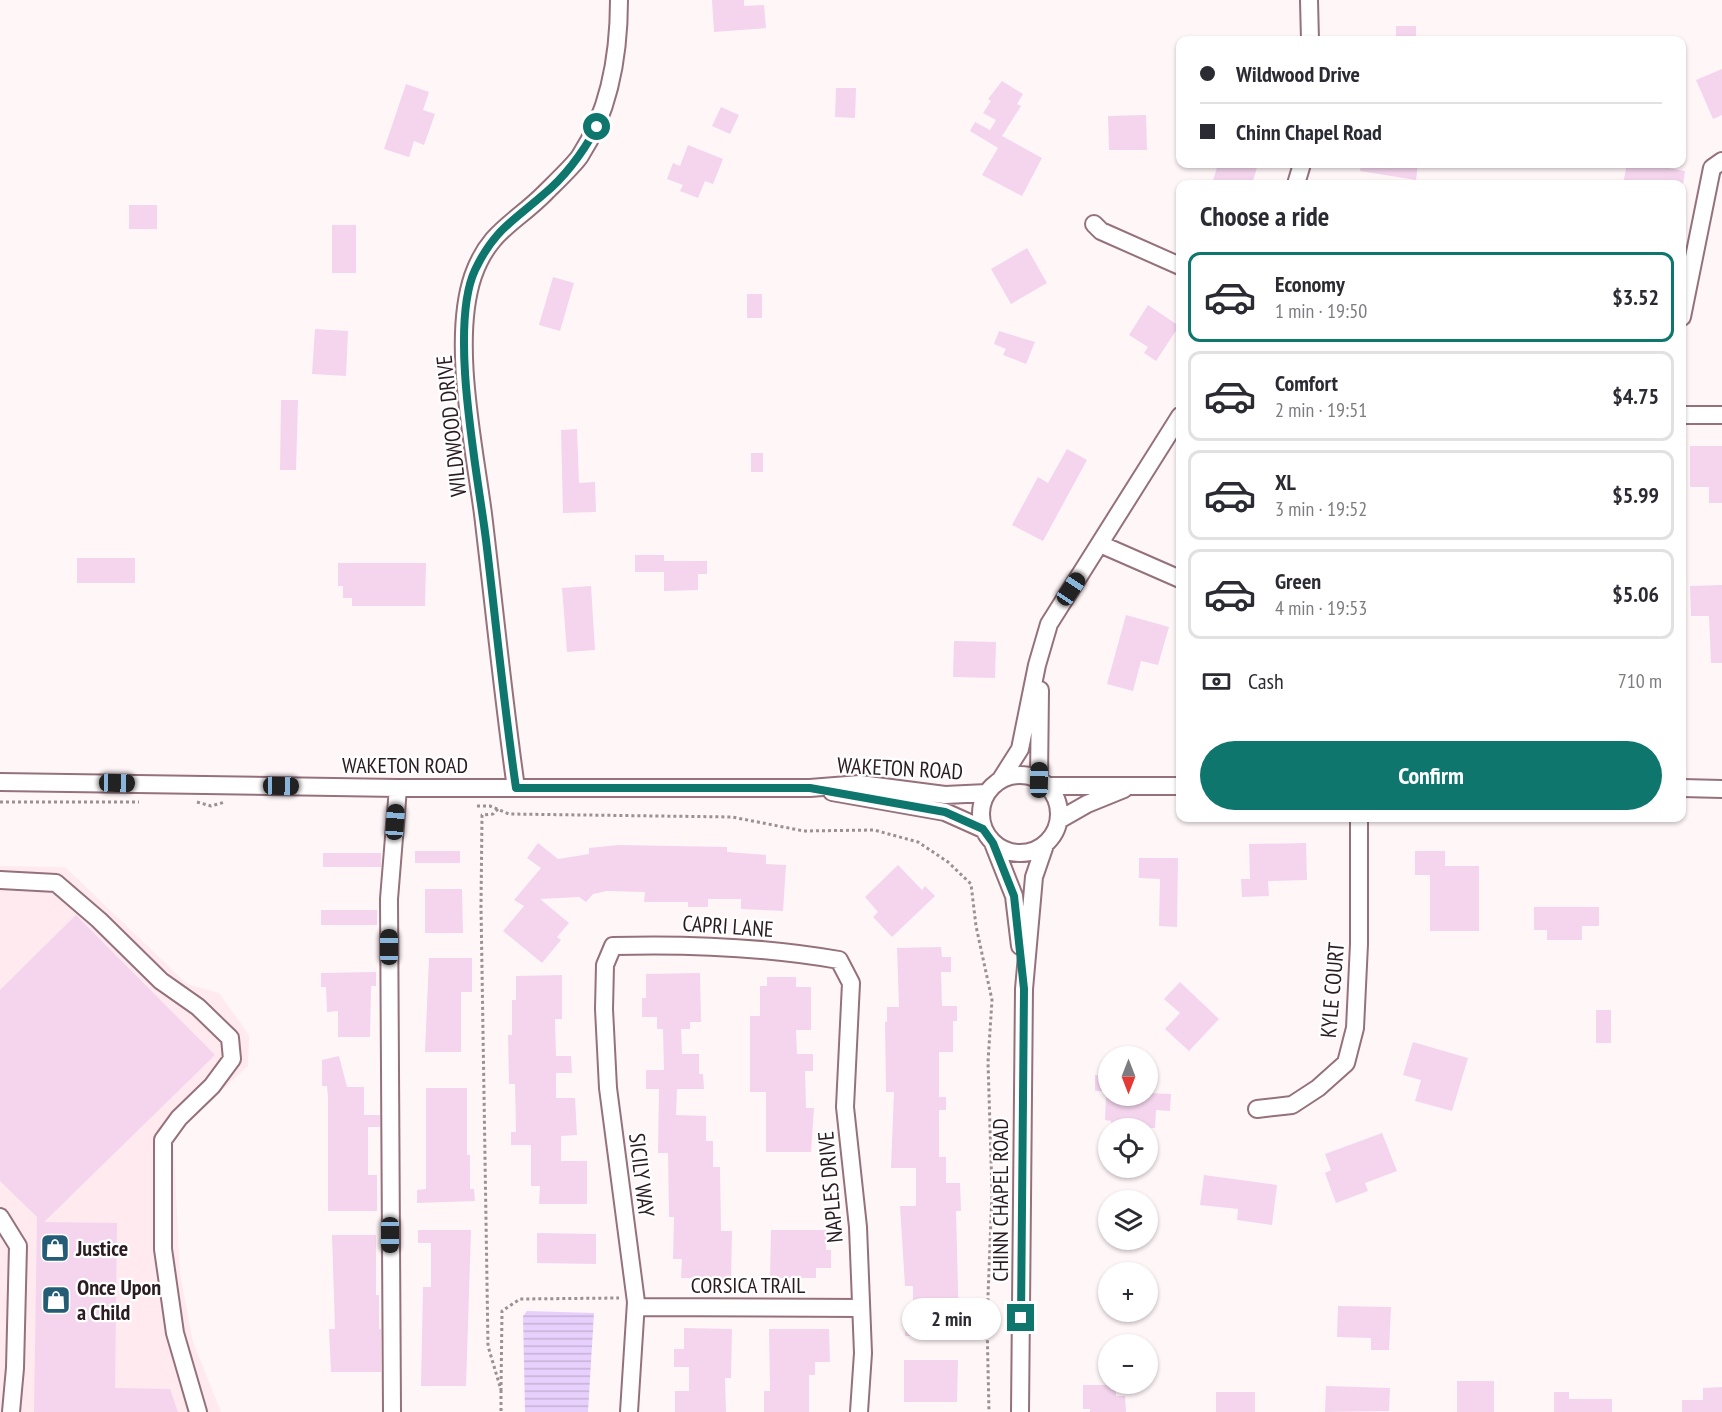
<!DOCTYPE html>
<html lang="en">
<head>
<meta charset="utf-8">
<style>
	:root { --surface:#fff; --page:#f2f2f3; --text:#2b2b33; --muted:#7c7c81; --line:#e1e1e2; --accent:#0f766e }
	body { margin:0; font-family:"PT Sans Narrow",sans-serif; background:var(--page); color:var(--text); height:100vh; display:flex; flex-direction:column; font-size:22px; white-space:nowrap }
	* { box-sizing:border-box; margin:0 }
	p { font-size:20px; color:var(--muted) }
	.icon { flex:none; width:33px; height:33px; fill:none; stroke:currentColor; stroke-width:2; stroke-linecap:round; stroke-linejoin:round }
	.map { position:relative; flex:1; overflow:hidden }
	.side { position:absolute; left:1176px; top:180px; width:510px; height:642px; display:flex; flex-direction:column; background:var(--surface); border-radius:12px; box-shadow:0 2px 4px #0004 }
	.side>* { flex:none }
	.top-card { position:absolute; left:1176px; top:36px; width:510px; height:132px; border-radius:12px; box-shadow:0 2px 4px #0004; display:grid; align-content:center; height:132px; padding:0 24px; background:var(--surface) }
	.needle { width:39px; rotate:180deg }
	.controls { position:absolute; left:1098px; top:1046px; display:grid; gap:12px }
	.controls a { display:grid; place-items:center; width:60px; height:60px; border-radius:50%; background:var(--surface); box-shadow:0 2px 4px #0004; font-size:30px }
	.end { position:absolute; width:27px; height:27px; margin:-14px; border:8px solid #0f766e; background:#fff; box-shadow:0 0 0 3px #fff }
	.from { border-radius:50% }
	.bubble { position:absolute; height:42px; border-radius:21px; background:var(--surface); box-shadow:0 2px 4px #0004; font-size:20px; font-weight:700; line-height:42px; text-align:center }
	.car { position:absolute; width:18px; height:36px; margin:-18px -9px; border-radius:8px; box-shadow:0 0 4px 2px #0007; background:linear-gradient(#222 24%,#8ab4d8 0 40%,#222 0 76%,#8ab4d8 0 86%,#222 0) }
	.top-card b { display:flex; align-items:center; gap:21px; height:57px; font-size:22px }
	.top-card b+b { border-top:2px solid var(--line) }
	.top-card i { width:15px; height:15px; background:var(--text) }
	ul { padding:0; list-style:none }
	li { display:flex; align-items:center; gap:18px; height:90px; margin:0 12px 9px; padding:0 12px; border:3px solid var(--line); border-radius:12px }
	li div { flex:1 }
	li b { display:block; font-size:22px }
	li em { font-style:normal; font-weight:700 }
	li.on { border-color:var(--accent) }
	li>.icon { width:54px; height:54px; stroke-width:1.5 }
	h2 { padding:0 24px; font-size:27px; line-height:72px }
	.pay { display:flex; align-items:center; gap:15px; height:66px; padding:0 24px; font-size:22px }
	.pay p { margin-inline-start:auto }
	.button { display:flex; gap:12px; margin-top:auto; padding:12px 24px }
	.button a { flex:1; height:69px; border-radius:36px; background:var(--accent); color:#fff; font-size:24px; font-weight:700; line-height:69px; text-align:center }
	.map>svg:first-child { display:block }
</style>
</head>
<body>
<div class="map">
<svg width="1722" height="1412" viewBox="0 0 1722 1412">
	<defs>
		<pattern id="water-rules" width="6" height="5" patternUnits="userSpaceOnUse" patternTransform="scale(1.5)"><rect width="6" height="5" fill="#e7d0fb"/><path d="M0 2.5h6" fill="none" stroke="#c6b2d7"/></pattern>
	</defs>
	<rect width="100%" height="100%" fill="#fff6f8"/>
	<path fill="#feeaef" d="M0,866l65,1 122,117 32,9 30,42 -1,31 -75,70 7,138 13,68 28,70h-221z"/>
	<path fill="url(#water-rules)" d="M527,1311l67,2 -6,99h-63l-2,-96z"/>
	<path fill="#f4d5ed" d="M712,0h32v6l20,-1 2,23 -52,4z
		M1396,26h20v14h-20z
		M1722,69v46l-9,4 -17,-39z
		M1002,81l21,13 -6,10 4,2 -19,30 40,22 -20,38 -40,-21 16,-27 -28,-17 5,-9 15,8 6,-10 -13,-7 8,-12 -3,-2z
		M406,84l23,8 -6,18 12,4 -11,31 -10,-4 -5,16 -25,-8z
		M836,88h20l-1,30 -20,-1z
		M721,107l18,8 -9,19 -18,-8z
		M1146,115l1,35h-38l-1,-34z
		M688,145l35,14 -10,25 -8,-3 -7,17 -18,-7 3,-6 -16,-6 6,-16 7,3z
		M1218,164h40l-6,20h-40z
		M1361,164h57l-2,16 -56,-9z
		M1627,164h19l39,7 -2,13h-60z
		M129,205h28v24h-28z
		M332,225h24v48h-24z
		M1027,248l20,35 -36,21 -20,-35z
		M553,277l21,6 -14,48 -21,-6z
		M747,294h15v24h-15z
		M1148,305l31,21 -23,35 -12,-8 4,-6 -19,-12z
		M315,329l33,2 -2,45 -34,-2z
		M999,331l36,11 -9,22 -23,-9 3,-6 -12,-5z
		M281,400h17l-2,70h-16z
		M577,429l2,54 16,-1 1,30 -33,1 -2,-83z
		M1690,446h32v57h-13v-16h-19z
		M1067,449l20,11 -44,81 -31,-16 26,-48 10,6z
		M751,453h12v19h-12z
		M635,555h29v6h43v13h-9v16l-34,1v-19h-29z
		M77,558h58v25h-58z
		M338,563h88l-1,43h-73v-8h-9v-12h-5z
		M1722,585v78h-11l-2,-47h-18l-1,-30z
		M591,586l4,64 -28,2 -5,-64z
		M1126,615l43,12 -11,38 -17,-4 -8,30 -26,-7z
		M954,641l42,1 -1,36 -42,-1z
		M538,843l20,16 31,-5v-6l30,-3 108,2v5l39,3v9l20,1 -3,46 -42,-2v-10h-33v8h-20v-5h-44l1,-10 -38,-1 -14,3 -7,8 -7,-5 -39,2 29,24 -12,14 4,3 -19,23 -39,-32 21,-25 -10,-6 27,-32 -14,-10z
		M1306,843l1,37 -39,1 1,15 -27,1 -1,-18h9l-1,-35z
		M415,851h45v12h-45z
		M1415,851h30v15h34v65h-49v-56h-15z
		M323,853h58v14h-58z
		M1139,858h39l-1,69 -18,-1 1,-47 -21,-1z
		M898,865l24,25 3,-4 10,10 -43,41 -19,-20 5,-5 -13,-15z
		M425,889h37l1,44h-38z
		M1534,907h65v19h-17v14h-35v-10h-13z
		M321,910h56v15h-56z
		M76,915l139,140 -171,167 73,1 -2,165 55,1 8,23h-144l3,-195 -37,-36v-191z
		M941,947l1,10h9v15h-10l1,34h15v15h-4v31h-14v45h7v13h-7v47h7v26h14l1,28h-5l3,117h-5v8h-49v-19h8v-31h-8l-5,-80h16v-38h-25l3,-76h-8l-1,-70h2v-15h12l-2,-59z
		M429,958h43v34h-11v60h-36z
		M376,972v14h-5l-1,51h-32v-26l-11,1 -1,-25h-5v-14z
		M700,973l1,49h-11v7h-9l1,25h17v20h4l1,15h-27l-1,26 30,1v25h7v26h7l1,64h11l-1,48 -50,-1 1,-19h-9l1,-42h-5l-1,-64h-10l1,-64h-13v-19h18l-1,-41h-6v-12h-15v-19h4v-24z
		M562,975v44h-7l1,37h15l1,17h-16v25h19l2,37 -16,1v25h26v43h-48l1,-18h-9v-41h-20v-13h5l-1,-48h-6l-1,-49h4v-35h4v-24z
		M767,977h29v10h15v43h-15l1,24h16v17h-8l1,37h8l-3,44h-45v-60h-16v-76h10v-30h7z
		M1180,982l39,37 -30,32 -24,-22 15,-16 -16,-14z
		M1596,1010h15v33h-15z
		M1413,1042l55,16 -16,53 -37,-10 6,-21 -18,-5z
		M339,1056l8,31h17v28h16v12h-12v48h9v36h-49v-113l-1,-12h-5v-26z
		M1095,1075l13,1v15h-13z
		M426,1088h41v67h3v34h4l1,12 -58,2v-13l9,-1z
		M1148,1093l23,1 -1,17 -14,-1 -1,18h-44v-7l-6,-1 1,-25h42z
		M1382,1133l15,38 -32,12 3,8 -32,12 -11,-30 6,-3 -6,-16z
		M1204,1175l73,10 -5,40 -35,-5 1,-11 -38,-4z
		M418,1230h53l-5,156h-45l2,-99h8v-44h-13z
		M771,1230h55v20h5v18h-15v10h-46z
		M537,1233l59,1v30l-59,-1z
		M332,1235h44v60h3v34h2v43h-50l-2,-43h6z
		M1338,1306l53,1 -2,43h-18v-12l-34,-1z
		M684,1328l48,1 -1,49h-6l1,34h-51v-21h14v-24h-15v-18h10z
		M769,1329h60l1,33h-15v13h-6v37h-45v-21h6z
		M904,1360h54l-1,42h-53z
		M1457,1381h37v31h-37z
		M1083,1385h33v11h9l1,16h-36v-3h-7z
		M1326,1386l64,2 -1,23 -64,1z
		M1722,1387v25h-40v-12h21v-12z
		M1216,1392h39v20h-39z
		M1554,1392h15v7h43v13h-58z"/>
	<g fill="none" stroke-linecap="round" stroke-linejoin="round">
		<g stroke="#95717b" stroke-width="20">
			<path id="minor" d="M1309,0l1,40
				M1296,184l6,-20
				M1094,224l7,7 79,35
				M1682,317l30,-149 10,-7
				M1682,415h40
				M1100,544l80,35
				M981 814a39 39 0 1 1 78 0a39 39 0 1 1-78 0Z
				M1001,779l19,-30 17,-84 12,-41 131,-208
				M1039,780l1,-90
				M0,782l398,6h412l50,-4 85,11 42,-2
				M1048,786h132
				M516,788c-13,-91 -22,-183 -33,-274 -9,-69 -32,-173 -10,-238 16,-46 43,-53 73,-84 9,-9 28,-27 34,-36 30,-46 39,-102 39,-156
				M1682,788l40,1
				M832,792l113,20 38,17
				M1059,820l28,-16 37,-15
				M993,843l21,53 6,50
				M0,880l56,3 43,37 62,61 37,26 32,31 2,21 -20,27 -33,32 -16,22v109l12,84 23,79
				M1257,1109l35,-4 26,-17 28,-25 9,-35 4,-84v-126
				M0,1217l18,29 -3,122 -4,44
				M636,1307l225,1
				M392,1412l-3,-513 9,-111
				M629,1412l7,-110 -28,-214 -4,-79 1,-44 8,-19c75,-2 152,1 226,14l12,23 -6,124 13,120 5,126 -4,59
				M1020,1412l4,-423 10,-112 11,-32"/>
		</g>
		<path stroke="#9c9093" stroke-width="3" stroke-dasharray="3 3" stroke-linecap="butt" d="M0,802h139
			M197,802l14,4 14,-4
			M477,806h13l19,8 223,3 72,14 70,-1 44,12 30,20 23,22 5,42 16,74 -4,62 4,130 -5,130 2,90
			M498,809l-5,5 -11,1 -1,91 7,440 13,44 1,-79 18,-12 99,-1
			M501,1390v22"/>
		<use href="#minor" stroke="#fff" stroke-width="16"/>
	</g>
	<g fill="none" stroke-linecap="round" stroke-linejoin="round">
		<path stroke="#0f766e" stroke-width="8" d="M597,127c-14,25 -31,49 -53,67 -32,28 -50,36 -69,76 -27,58 3,205 11,270 10,83 18,166 30,248h294l135,24 38,17 10,14 21,53 10,93 -3,329"/>
	</g>
	<defs>
		<g id="shop-square" transform="scale(1.5)"><rect x="-9" y="-9" width="18" height="18" rx="4" fill="#245c76" stroke="#fff"/><path d="M-5-2.5h2.3a2.7 3.5 0 0 1 5.4 0H5L5.5 6h-11ZM-1.5-2.5h3a1.5 2.3 0 0 0-3 0Z" fill="#fff"/></g>
	</defs>
	<g fill-rule="evenodd">
		<use href="#shop-square" x="55" y="1248"/>
		<use href="#shop-square" x="56" y="1300"/>
	</g>
	<g text-anchor="middle" dominant-baseline="central" stroke-width="4.5" stroke-linejoin="round" paint-order="stroke">
		<g font-size="22" fill="#2a1c20" stroke="#fff">
			<text transform="translate(451 426) rotate(-96)">WILDWOOD DRIVE</text>
			<text x="405" y="765">WAKETON ROAD</text>
			<text transform="translate(900 768) rotate(3)">WAKETON ROAD</text>
			<text transform="translate(728 926) rotate(4)">CAPRI LANE</text>
			<text transform="translate(1332 990) rotate(-85)">KYLE COURT</text>
			<text transform="translate(642 1175) rotate(83)">SICILY WAY</text>
			<text transform="translate(830 1187) rotate(-95)">NAPLES DRIVE</text>
			<text transform="translate(1000 1200) rotate(-90)">CHINN CHAPEL ROAD</text>
			<text x="748" y="1285">CORSICA TRAIL</text>
		</g>
		<g font-size="22" font-weight="bold" fill="#2a1c20" stroke="#fff" text-anchor="start">
			<text x="76" y="1248">Justice</text>
			<text x="77" y="1287">Once Upon<tspan x="77" dy="25">a Child</tspan></text>
		</g>
	</g>
</svg>
<div class="controls">
<a><svg class="needle" viewBox="-14 -14 28 28"><path d="M0-13l5 13h-10z" fill="#e53935"/><path d="M0 13l5-13h-10z" fill="#7c7c81"/></svg></a>
<a><svg class="icon" aria-label="locate" viewBox="0 0 24 24"><circle cx="12" cy="12" r="6"/><path d="M12 2v4M12 18v4M2 12h4M18 12h4"/></svg></a>
<a><svg class="icon" aria-label="layers" viewBox="0 0 24 24"><path d="M12 4l9 5-9 5-9-5zM3 14l9 5 9-5"/></svg></a>
<a>+</a>
<a>−</a>
</div>
<i class="end from" style="left:597px;top:127px"></i>
<i class="end" style="left:1021px;top:1318px"></i>
<div class="bubble" style="left:902px;top:1298px;width:99px">2 min</div>
<i class="car" style="left:1071px;top:589px;rotate:34deg"></i>
<i class="car" style="left:1039px;top:780px;rotate:1deg"></i>
<i class="car" style="left:117px;top:783px;rotate:91deg"></i>
<i class="car" style="left:281px;top:786px;rotate:91deg"></i>
<i class="car" style="left:395px;top:822px;rotate:4deg"></i>
<i class="car" style="left:389px;top:947px;rotate:0deg"></i>
<i class="car" style="left:390px;top:1235px;rotate:180deg"></i>
<div class="top-card">
<b><i class="from"></i>Wildwood Drive</b>
<b><i></i>Chinn Chapel Road</b>
</div>
<section class="side">
<h2>Choose a ride</h2>
<ul>
<li class="on"><svg class="icon" aria-label="car" viewBox="0 0 24 24"><path d="M5 17H2v-5l4-1 3-4h7l3 4 3 1v5h-3M9 17h6M6 11h13"/><circle cx="7" cy="17" r="2"/><circle cx="17" cy="17" r="2"/></svg><div><b>Economy</b><p>1 min · 19:50</p></div><em>$3.52</em></li>
<li><svg class="icon" aria-label="car" viewBox="0 0 24 24"><path d="M5 17H2v-5l4-1 3-4h7l3 4 3 1v5h-3M9 17h6M6 11h13"/><circle cx="7" cy="17" r="2"/><circle cx="17" cy="17" r="2"/></svg><div><b>Comfort</b><p>2 min · 19:51</p></div><em>$4.75</em></li>
<li><svg class="icon" aria-label="car" viewBox="0 0 24 24"><path d="M5 17H2v-5l4-1 3-4h7l3 4 3 1v5h-3M9 17h6M6 11h13"/><circle cx="7" cy="17" r="2"/><circle cx="17" cy="17" r="2"/></svg><div><b>XL</b><p>3 min · 19:52</p></div><em>$5.99</em></li>
<li><svg class="icon" aria-label="car" viewBox="0 0 24 24"><path d="M5 17H2v-5l4-1 3-4h7l3 4 3 1v5h-3M9 17h6M6 11h13"/><circle cx="7" cy="17" r="2"/><circle cx="17" cy="17" r="2"/></svg><div><b>Green</b><p>4 min · 19:53</p></div><em>$5.06</em></li>
</ul>
<div class="pay"><svg class="icon" aria-label="cash" viewBox="0 0 24 24"><path d="M3 7h18v10H3z"/><circle cx="12" cy="12" r="2"/></svg>Cash<p>710 m</p></div>
<div class="button"><a>Confirm</a></div>
</section>
</div>
</body>
</html>
